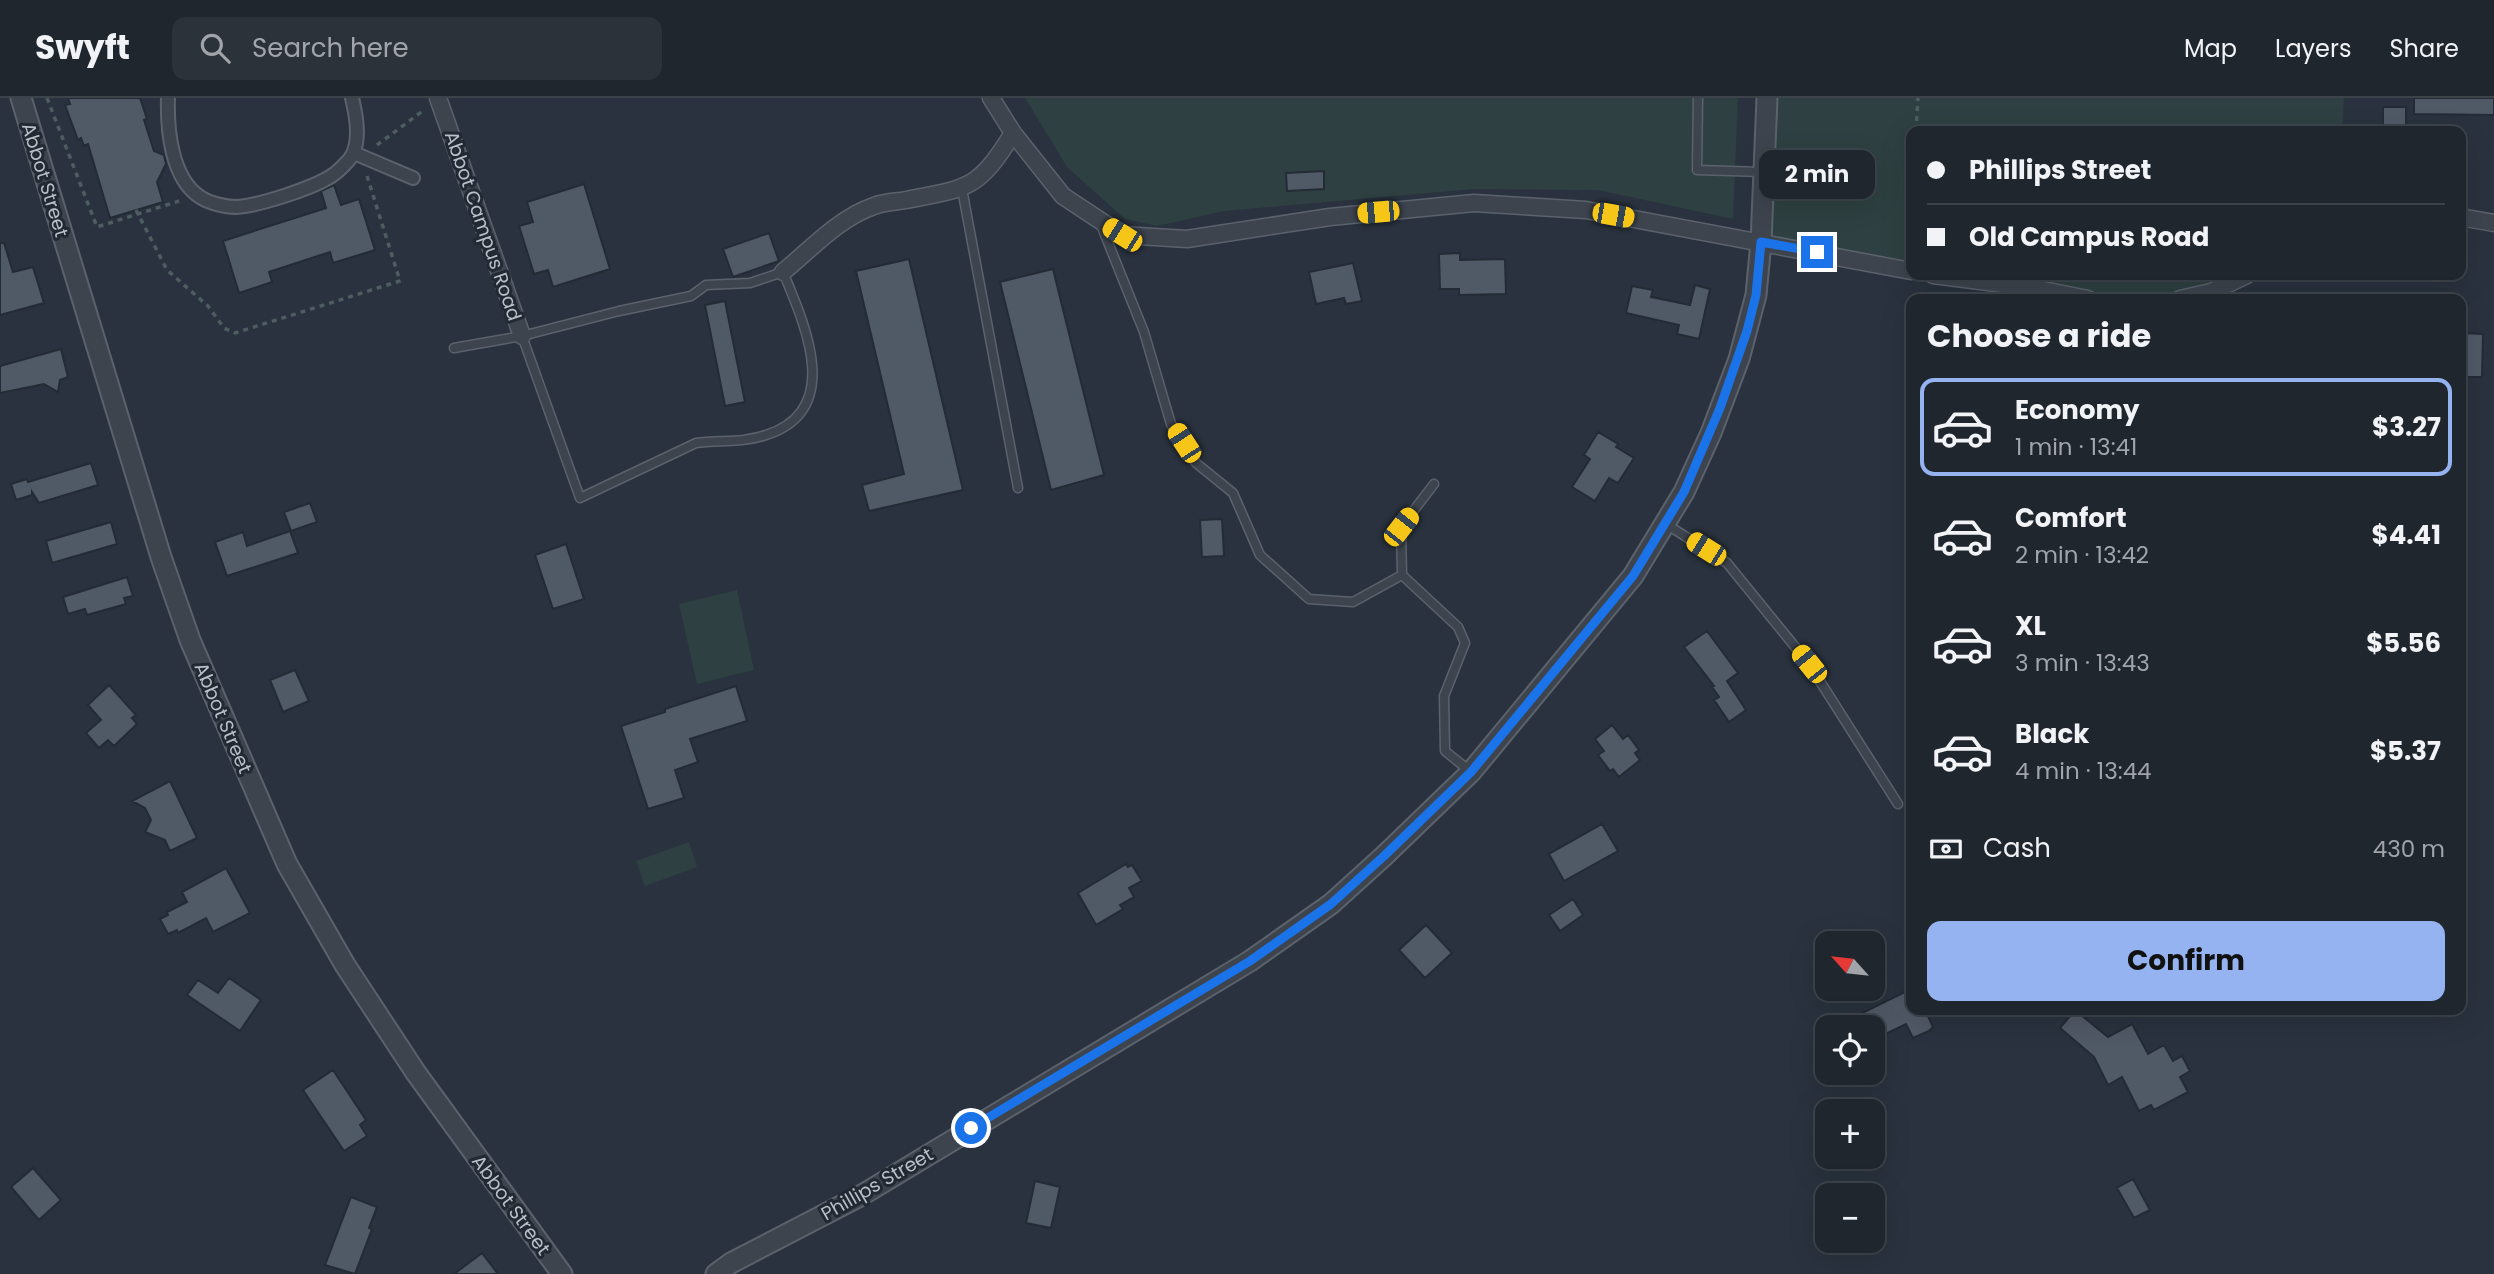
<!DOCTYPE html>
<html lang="en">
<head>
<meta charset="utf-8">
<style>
	:root { --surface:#1f262e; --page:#2c323a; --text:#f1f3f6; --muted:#a1a5aa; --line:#3c434a; --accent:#95b2f1 }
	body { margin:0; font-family:Poppins,sans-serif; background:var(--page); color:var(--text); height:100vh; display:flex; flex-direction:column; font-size:26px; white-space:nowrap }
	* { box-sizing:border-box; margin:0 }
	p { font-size:23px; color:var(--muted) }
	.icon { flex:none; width:38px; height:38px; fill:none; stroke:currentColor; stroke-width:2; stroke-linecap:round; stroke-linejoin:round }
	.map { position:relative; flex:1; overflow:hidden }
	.details { position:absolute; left:1906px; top:196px; width:560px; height:721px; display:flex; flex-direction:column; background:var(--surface); border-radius:14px; box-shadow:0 7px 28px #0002,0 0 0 2px var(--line) }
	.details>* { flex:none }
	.top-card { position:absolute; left:1906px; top:28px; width:560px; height:154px; border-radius:14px; box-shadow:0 7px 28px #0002,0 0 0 2px var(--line); display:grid; align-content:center; height:154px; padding:0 21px; background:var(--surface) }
	.needle { width:46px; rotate:297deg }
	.fabs { position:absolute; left:1815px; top:833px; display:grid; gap:14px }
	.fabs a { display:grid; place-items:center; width:70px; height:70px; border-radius:14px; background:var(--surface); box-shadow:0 7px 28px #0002,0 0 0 2px var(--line); font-size:35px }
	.end { position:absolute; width:32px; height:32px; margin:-16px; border:9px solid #1a73e8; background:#fff; box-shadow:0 0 0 4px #fff }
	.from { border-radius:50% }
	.bubble { position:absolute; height:49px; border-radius:14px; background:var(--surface); box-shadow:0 7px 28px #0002,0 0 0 2px var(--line); font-size:23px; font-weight:700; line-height:49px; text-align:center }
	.car { position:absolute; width:21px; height:42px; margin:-21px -10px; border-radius:9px; box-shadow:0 0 5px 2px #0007; background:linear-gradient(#f5c518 24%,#345 0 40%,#f5c518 0 76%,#345 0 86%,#f5c518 0) }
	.top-card b { display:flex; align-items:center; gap:24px; height:66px; font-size:26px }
	.top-card b+b { border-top:2px solid var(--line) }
	.top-card i { width:18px; height:18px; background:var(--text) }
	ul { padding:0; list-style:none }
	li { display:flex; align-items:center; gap:21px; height:98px; margin:0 14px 10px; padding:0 7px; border:4px solid transparent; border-radius:14px }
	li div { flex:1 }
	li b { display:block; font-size:26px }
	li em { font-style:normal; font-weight:700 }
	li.on { border-color:var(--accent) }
	li>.icon { width:63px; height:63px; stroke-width:1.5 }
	h2 { padding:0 21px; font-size:32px; line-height:84px }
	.pay { display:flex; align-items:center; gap:18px; height:77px; padding:0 21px; font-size:26px }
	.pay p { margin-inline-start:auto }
	.cta { display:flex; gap:14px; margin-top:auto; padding:14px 21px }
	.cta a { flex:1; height:80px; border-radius:14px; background:var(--accent); color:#111; font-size:28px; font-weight:700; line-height:80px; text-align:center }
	header { display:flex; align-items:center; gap:42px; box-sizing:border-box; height:98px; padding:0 35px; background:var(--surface); border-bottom:2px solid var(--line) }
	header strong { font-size:33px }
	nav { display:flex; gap:38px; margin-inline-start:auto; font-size:24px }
	.search { width:490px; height:63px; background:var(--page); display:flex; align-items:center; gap:18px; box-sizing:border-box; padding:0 24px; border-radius:14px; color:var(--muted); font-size:26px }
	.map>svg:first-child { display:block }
</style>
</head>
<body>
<header>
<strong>Swyft</strong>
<div class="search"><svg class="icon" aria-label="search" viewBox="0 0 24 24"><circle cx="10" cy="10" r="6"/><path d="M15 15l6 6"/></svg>Search here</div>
<nav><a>Map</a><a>Layers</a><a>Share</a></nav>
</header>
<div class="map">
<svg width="2494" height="1176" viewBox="0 0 2494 1176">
	<rect width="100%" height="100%" fill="#29323e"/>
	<path fill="#2e4041" d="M1025,0h713l-5,121 -135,-29 -124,-1 -250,22 -67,15 -32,-7 -58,-52z
		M1767,0h577l-2,33h-431v140l-150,-29z
		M1937,177h307l-68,24h-72z
		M737,492l17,80 -57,14 -18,-80z
		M689,744l8,25 -52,19 -9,-25z"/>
	<path fill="#505966" stroke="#232b35" stroke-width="2" d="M68,0h72l7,21 -3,1 10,31 10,4 2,9 -9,18 6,20 -53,16 -22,-74 -4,2 -3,-8 -3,2 -13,-35 5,-1z
		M2414,0h80v17l-80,-1z
		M2383,9h23v23h-23z
		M1324,73v18l-37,2 -1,-18z
		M584,86l26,85 -57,18 -5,-17 -14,4 -15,-48 14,-4 -6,-20z
		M334,87l7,20 18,-6 16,51 -42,13 -3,-11 -61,20 3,10 -33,11 -16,-52 103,-33 -5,-17z
		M769,135l10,28 -46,16 -10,-28z
		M0,145h4l9,29 20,-5 11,36 -44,12z
		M1460,155v7l45,-1 1,35 -47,1v-6h-19l-1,-35z
		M909,161l54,231 -94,21 -7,-26 42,-11 -48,-203z
		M1353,165l9,38 -16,3 -2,-6 -28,6 -7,-32z
		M1053,171l51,206 -53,15 -51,-208z
		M1695,187l15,4 -11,50 -22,-5 2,-9 -53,-12 6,-27 21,4 -2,7 39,8z
		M725,203l20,101 -20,4 -20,-101z
		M2460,235l23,1 -1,43h-22z
		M61,251l7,28 -8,3 -2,12 -14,-8 -44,9v-27z
		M1598,334l20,12 -2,3 18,11 -16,25 -9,-5 -14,23 -23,-14 18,-28 -6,-4z
		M91,365l7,22 -59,18 -7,-11v3l-16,5 -5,-16 16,-5 1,3z
		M310,405l7,19 -26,9 -7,-19z
		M1222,421l2,37 -22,1 -2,-37z
		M111,424l6,22 -65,19 -6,-22z
		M290,433l8,22 -71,23 -12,-34 28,-10 4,14z
		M566,446l18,55 -31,10 -18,-54z
		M127,479l6,19 -9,2 2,6 -39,11 -2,-6 -17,5 -5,-17z
		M1707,533l31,42 -11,8 19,29 -17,12 -15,-22 5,-3 -7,-10 2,-1 -30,-39z
		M295,572l14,31 -26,11 -13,-32z
		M109,587l27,30 -4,3 5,6 -23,22 -6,-6 -9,8 -13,-15 15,-13 -13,-15z
		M736,588l11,35 -57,18 8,23 -23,8 9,28 -36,11 -27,-83 44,-14v-3z
		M1612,627l11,14 5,-4 11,15 -4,3 5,7 -21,17 -6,-8 -3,2 -12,-16 6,-4 -9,-12z
		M170,683l27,57 -27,13 -5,-11 -20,-8 6,-12 -6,-12 -13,-7z
		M1602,726l16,27 -54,30 -15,-27z
		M1126,766l2,3 4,-2 10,16 -13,7 5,9 -14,8 3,4 -27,16 -18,-32z
		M226,770l24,45 -37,19 -7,-14 -28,15 -1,-3 -9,4 -8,-15 8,-4 -1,-3 20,-10 -5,-10z
		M1573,801l10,16 -23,16 -11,-16z
		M1426,827l26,28 -27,25 -26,-28z
		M229,880l32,22 -21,31 -53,-36 11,-15 20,13z
		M1911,891v21h14l8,17 -4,4 -16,7 -7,-14 -31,15 -3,-12h-38z
		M2075,912l33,27 24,-13 16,30 16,-9 9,16 9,-5 8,15 -10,6 8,15 -34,18 -3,-5 -12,6 -17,-34 -14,8 -14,-28 -34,-29z
		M333,972l33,50 -6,5 7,11 -23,15 -41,-61z
		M33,1070l28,32 -22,20 -28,-33z
		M2133,1081l17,31 -16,8 -17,-30z
		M1035,1083l25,6 -9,41 -25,-5z
		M351,1099l26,10 -8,21 3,1 -17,45 -30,-9z
		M482,1155l16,21h-44z"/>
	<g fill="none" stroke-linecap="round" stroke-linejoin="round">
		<g stroke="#5b626c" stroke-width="11">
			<path id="service" d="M1698,0l-1,72 65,2
				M962,91l56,299
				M1101,127l43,107 27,92 25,39 37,30 27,62 49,44 44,3 49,-27 -1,-48 33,-43
				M454,250l68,-12 97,-25 72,-15 15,-11 44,-2 33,-11c22,53 61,138 -17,163 -23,8 -46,5 -70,8l-116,55 -58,-162
				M1666,426l61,39 82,101 89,140
				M1402,477l56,52 7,16 -21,53 1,55 26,21"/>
		</g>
		<g stroke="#5b626c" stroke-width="16">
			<path id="pedestrian" d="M168,0c-1,31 3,80 32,99 9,6 25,10 36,10 22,-1 73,-18 92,-29 8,-4 24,-19 26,-27 6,-16 2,-37 -2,-53
				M354,55l59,25"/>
		</g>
		<g stroke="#5b626c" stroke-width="19">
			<path id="minor" d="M438,0l84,238
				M991,0l22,35 50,63 59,39 65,4 143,-22 144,-14 112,7 325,61
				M2460,119l34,6
				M783,174c28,-23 56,-54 91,-66 10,-4 21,-4 32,-6 62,-12 72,-10 107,-67
				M1933,177l94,12 61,12
				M2180,201l31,-7 36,-17"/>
		</g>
		<g stroke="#5b626c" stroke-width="23">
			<path id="tertiary" d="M21,0l140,459 29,83 97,224 58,101 71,108 146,201
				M716,1176l15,-11 131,-68 388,-234 81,-57 53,-48 87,-84 162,-196 51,-84 27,-59 28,-74 17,-64 5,-53 6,-144"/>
		</g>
		<path stroke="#4d5d60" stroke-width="3.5" stroke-dasharray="5 5" stroke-linecap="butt" d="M47,0l50,129 82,-26
			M1916,33l2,-33
			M377,47l47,-35
			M367,78l33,105
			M136,112l31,60 41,36 16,22 11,5 168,-53
			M1910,157l1,-28"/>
		<use href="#service" stroke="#3d444e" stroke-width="8"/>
		<use href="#pedestrian" stroke="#3d444e" stroke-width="12"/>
		<use href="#minor" stroke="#3d444e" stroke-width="16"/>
		<use href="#tertiary" stroke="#3d444e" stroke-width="19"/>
	</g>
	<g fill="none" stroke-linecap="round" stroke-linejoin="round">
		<path stroke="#1a73e8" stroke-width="9" d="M971,1030l279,-167 81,-57 53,-48 87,-84 162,-196 51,-84 36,-84 27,-77 9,-36 5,-53 56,10"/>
	</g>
	<g text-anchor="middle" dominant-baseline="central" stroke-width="6" stroke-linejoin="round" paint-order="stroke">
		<g font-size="19" fill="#b9bfc9" stroke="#212933">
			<text transform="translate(45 82) rotate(73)">Abbot Street</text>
			<text transform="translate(483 128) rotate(71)">Abbot Campus Road</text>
			<text transform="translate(223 620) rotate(67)">Abbot Street</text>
			<text transform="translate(877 1086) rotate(-30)">Phillips Street</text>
			<text transform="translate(511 1107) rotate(54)">Abbot Street</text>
		</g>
	</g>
</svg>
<div class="fabs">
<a><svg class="needle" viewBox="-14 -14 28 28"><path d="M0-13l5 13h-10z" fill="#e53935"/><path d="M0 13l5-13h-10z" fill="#a1a5aa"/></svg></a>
<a><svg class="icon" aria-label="locate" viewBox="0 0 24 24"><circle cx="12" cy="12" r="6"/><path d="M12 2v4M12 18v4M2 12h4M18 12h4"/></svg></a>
<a>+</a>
<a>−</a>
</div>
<i class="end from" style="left:971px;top:1030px"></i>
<i class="end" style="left:1817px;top:154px"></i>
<div class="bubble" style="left:1759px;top:52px;width:116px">2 min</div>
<i class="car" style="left:1378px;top:114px;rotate:265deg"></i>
<i class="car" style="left:1613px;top:117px;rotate:100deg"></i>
<i class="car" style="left:1122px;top:137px;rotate:302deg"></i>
<i class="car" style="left:1184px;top:345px;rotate:327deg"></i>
<i class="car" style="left:1401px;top:429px;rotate:38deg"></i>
<i class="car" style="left:1706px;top:451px;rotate:302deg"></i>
<i class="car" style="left:1809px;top:566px;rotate:321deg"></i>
<div class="top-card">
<b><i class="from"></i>Phillips Street</b>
<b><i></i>Old Campus Road</b>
</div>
<section class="details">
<h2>Choose a ride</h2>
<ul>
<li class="on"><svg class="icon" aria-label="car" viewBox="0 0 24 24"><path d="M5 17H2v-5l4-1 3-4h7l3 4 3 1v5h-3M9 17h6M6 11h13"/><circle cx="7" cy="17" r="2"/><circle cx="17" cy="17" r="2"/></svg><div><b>Economy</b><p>1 min · 13:41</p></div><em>$3.27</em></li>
<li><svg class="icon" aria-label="car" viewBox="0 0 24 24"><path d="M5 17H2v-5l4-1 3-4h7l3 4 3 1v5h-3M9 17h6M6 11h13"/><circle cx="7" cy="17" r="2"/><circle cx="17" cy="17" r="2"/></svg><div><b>Comfort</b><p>2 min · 13:42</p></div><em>$4.41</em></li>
<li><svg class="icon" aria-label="car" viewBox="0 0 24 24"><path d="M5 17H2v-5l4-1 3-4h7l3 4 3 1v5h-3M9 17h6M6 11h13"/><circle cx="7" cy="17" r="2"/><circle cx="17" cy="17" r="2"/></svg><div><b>XL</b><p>3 min · 13:43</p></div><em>$5.56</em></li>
<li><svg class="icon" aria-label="car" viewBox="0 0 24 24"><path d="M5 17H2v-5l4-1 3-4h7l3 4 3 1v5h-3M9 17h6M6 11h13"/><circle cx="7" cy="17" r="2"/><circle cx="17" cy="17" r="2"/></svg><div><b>Black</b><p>4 min · 13:44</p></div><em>$5.37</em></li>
</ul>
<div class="pay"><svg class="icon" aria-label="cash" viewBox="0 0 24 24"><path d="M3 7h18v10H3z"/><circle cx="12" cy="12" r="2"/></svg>Cash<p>430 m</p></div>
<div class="cta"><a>Confirm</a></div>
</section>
</div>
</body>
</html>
